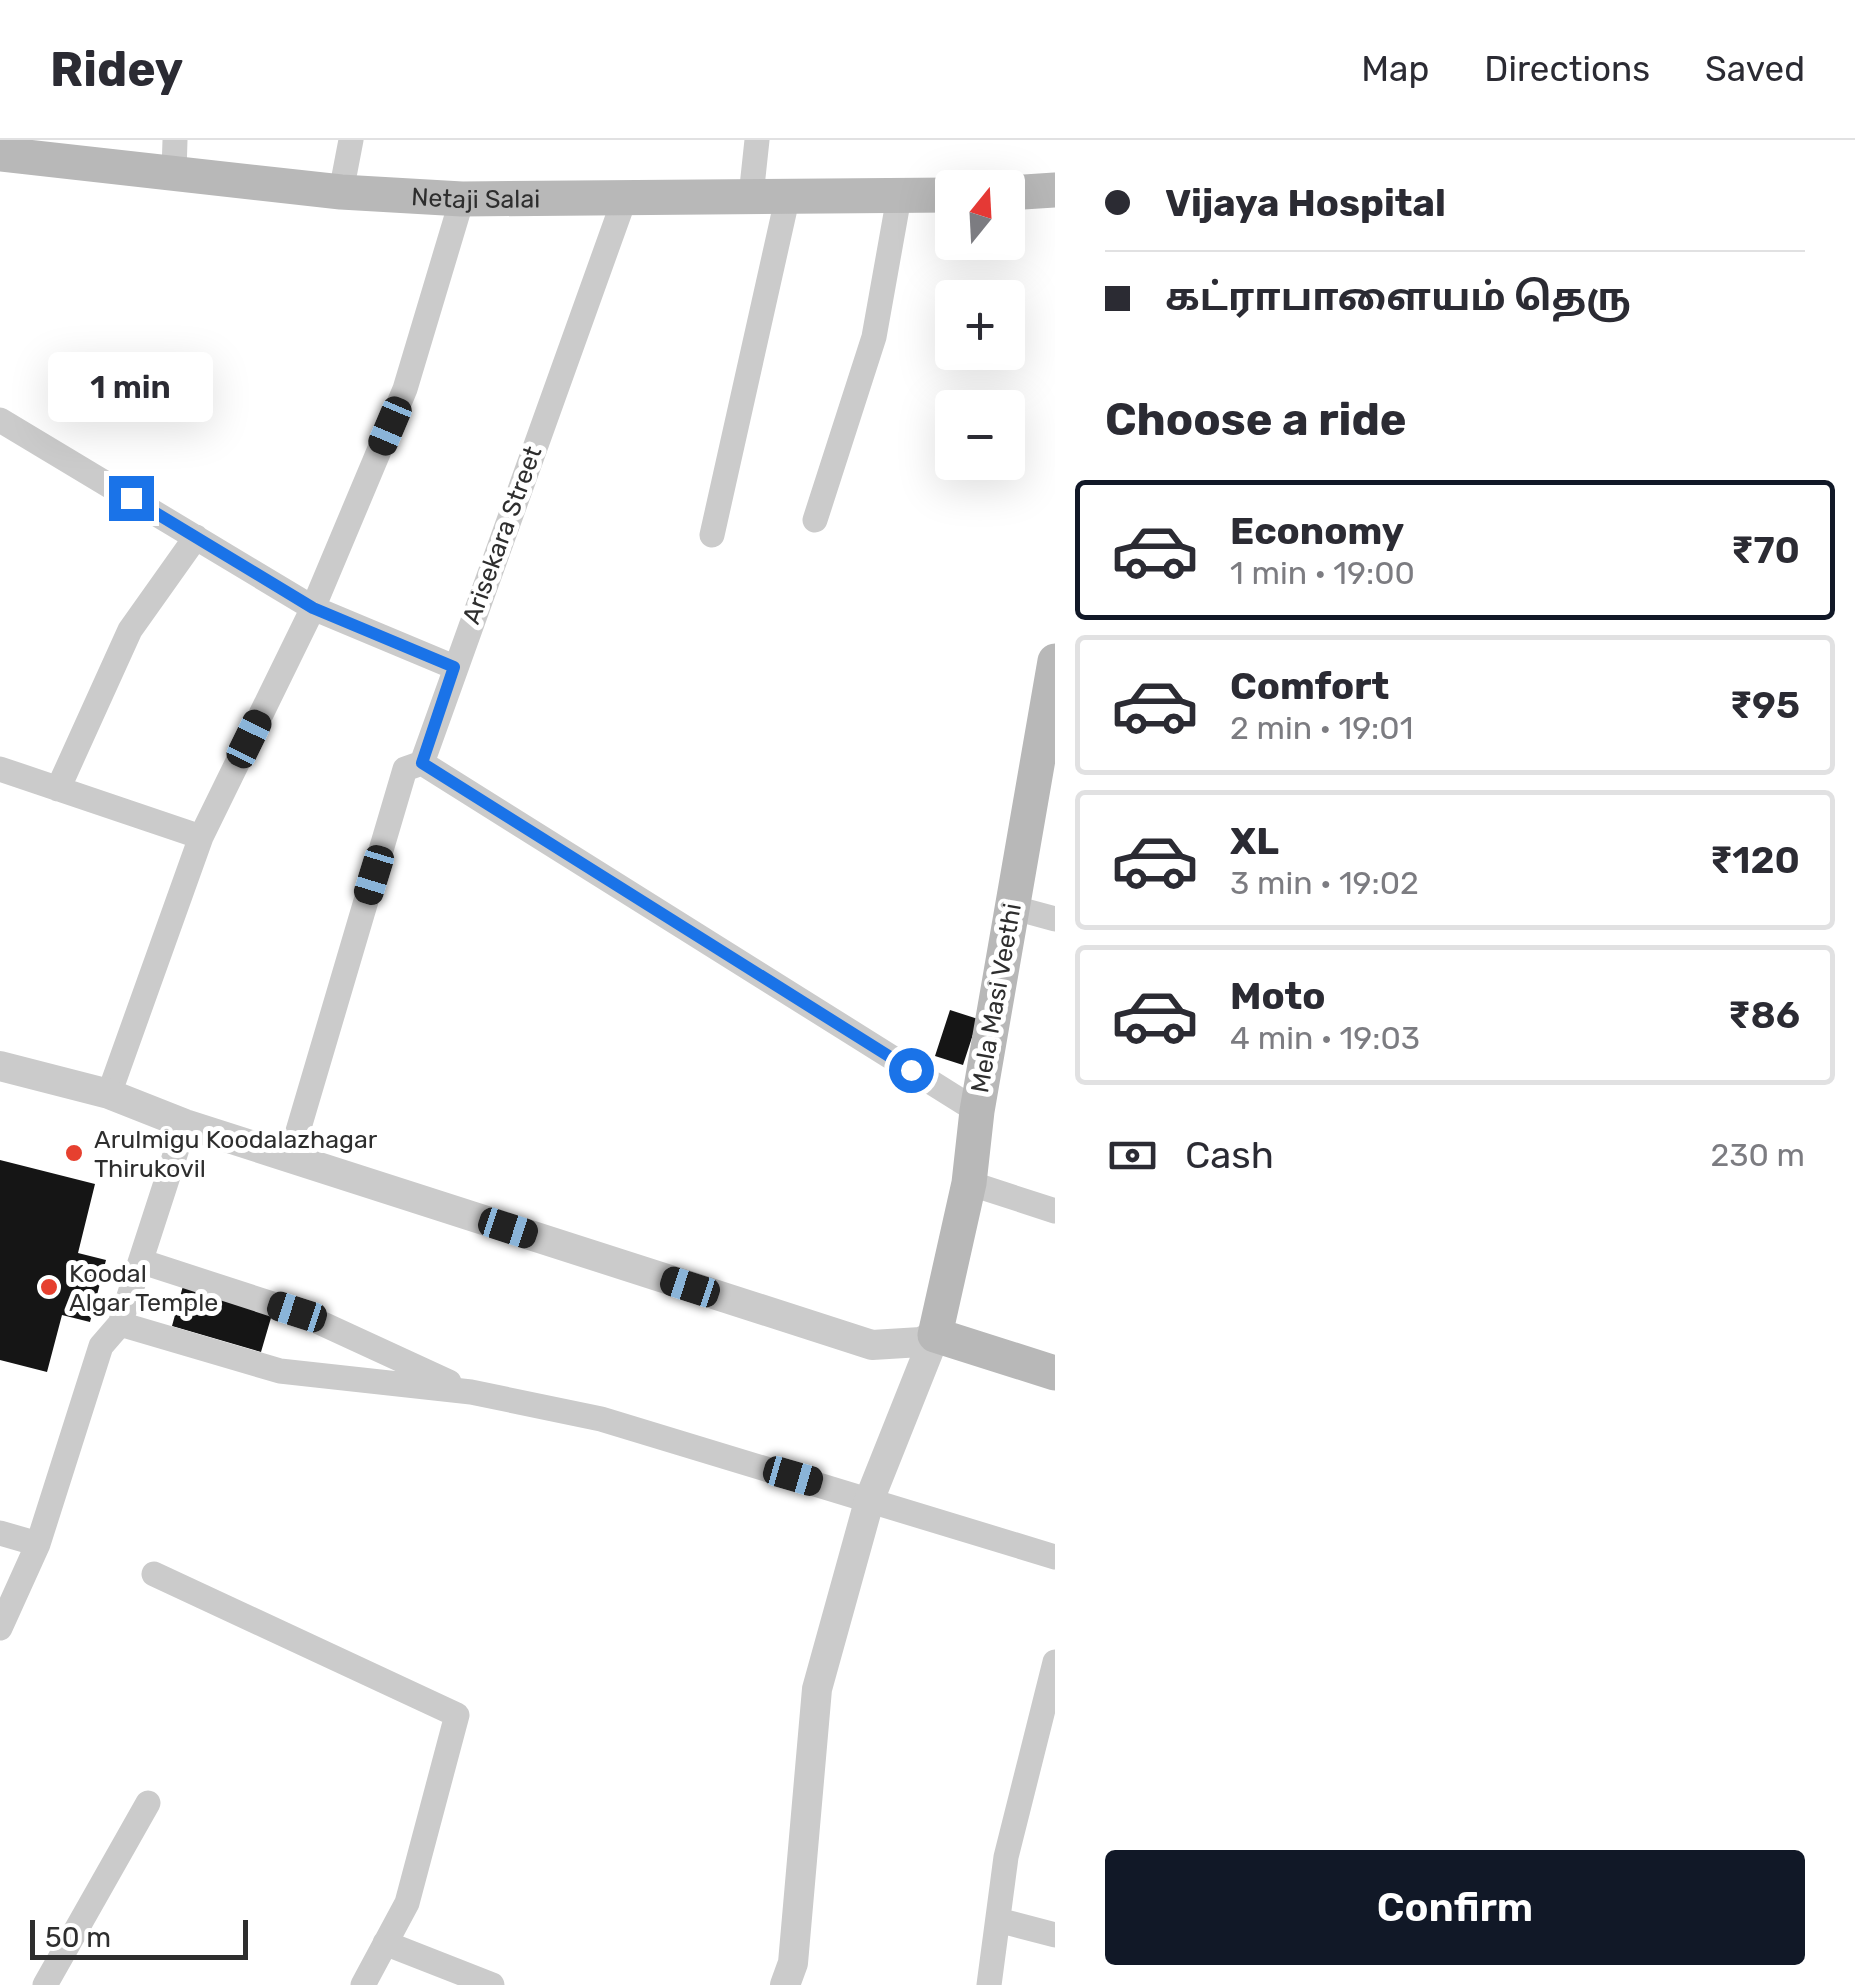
<!DOCTYPE html>
<html lang="en">
<head>
<meta charset="utf-8">
<style>
	:root { --surface:#fff; --page:#f2f2f3; --text:#2b2b33; --muted:#7c7c81; --line:#e1e1e2; --accent:#111827 }
	body { margin:0; font-family:Rubik,"Noto Sans Tamil",sans-serif; background:var(--page); color:var(--text); height:100vh; display:flex; flex-direction:column; font-size:38px; white-space:nowrap }
	* { box-sizing:border-box; margin:0 }
	p { font-size:32px; color:var(--muted) }
	.icon { flex:none; width:55px; height:55px; fill:none; stroke:currentColor; stroke-width:2; stroke-linecap:round; stroke-linejoin:round }
	.map { position:relative; flex:1; overflow:hidden }
	.drawer { display:flex; flex-direction:column; background:var(--surface); width:800px }
	.drawer>* { flex:none }
	.hud { display:grid; align-content:center; height:220px; padding:0 50px; background:var(--surface) }
	.needle { width:65px; rotate:18deg }
	.tools { position:absolute; left:935px; top:30px; display:grid; gap:20px }
	.tools a { display:grid; place-items:center; width:90px; height:90px; border-radius:10px; background:var(--surface); box-shadow:0 10px 40px #0002; font-size:50px }
	.scale { position:absolute; left:30px; bottom:25px; width:218px; box-sizing:border-box; padding-left:10px; border:5px solid #2e2e2e; border-top:0; font-size:28px; line-height:35px; white-space:nowrap; color:#2e2e2e; -webkit-text-stroke:8px #fff; paint-order:stroke }
	.end { position:absolute; width:45px; height:45px; margin:-22px; border:12px solid #1a73e8; background:#fff; box-shadow:0 0 0 5px #fff }
	.from { border-radius:50% }
	.bubble { position:absolute; height:70px; border-radius:10px; background:var(--surface); box-shadow:0 10px 40px #0002; font-size:32px; font-weight:600; line-height:70px; text-align:center }
	.car { position:absolute; width:30px; height:60px; margin:-30px -15px; border-radius:12px; box-shadow:0 0 8px 2px #0007; background:linear-gradient(#222 24%,#8ab4d8 0 40%,#222 0 76%,#8ab4d8 0 86%,#222 0) }
	.hud b { display:flex; align-items:center; gap:35px; height:95px; font-size:38px }
	.hud b+b { border-top:2px solid var(--line) }
	.hud i { width:25px; height:25px; background:var(--text) }
	ul { padding:0; list-style:none }
	li { display:flex; align-items:center; gap:30px; height:140px; margin:0 20px 15px; padding:0 30px; border:5px solid var(--line); border-radius:10px }
	li div { flex:1 }
	li b { display:block; font-size:38px }
	li em { font-style:normal; font-weight:600 }
	li.active { border-color:var(--accent) }
	li>.icon { width:90px; height:90px; stroke-width:1.5 }
	h2 { padding:0 50px; font-size:45px; line-height:120px }
	.pay { display:flex; align-items:center; gap:25px; height:110px; padding:0 50px; font-size:38px }
	.pay p { margin-inline-start:auto }
	.primary-button { display:flex; gap:20px; margin-top:auto; padding:20px 50px }
	.primary-button a { flex:1; height:115px; border-radius:10px; background:var(--accent); color:#fff; font-size:40px; font-weight:600; line-height:115px; text-align:center }
	header { display:flex; align-items:center; gap:60px; box-sizing:border-box; height:140px; padding:0 50px; background:var(--surface); border-bottom:2px solid var(--line) }
	header strong { font-size:48px }
	nav { display:flex; gap:55px; margin-inline-start:auto; font-size:35px }
	main { display:flex; flex:1; min-height:0 }
	.map>svg:first-child { display:block }
</style>
</head>
<body>
<header>
<strong>Ridey</strong>
<nav><a>Map</a><a>Directions</a><a>Saved</a></nav>
</header>
<main>
<div class="map">
<svg width="1055" height="1845" viewBox="0 0 1055 1845">
	<rect width="100%" height="100%" fill="#fff"/>
	<path fill="#151515" d="M950,870l28,9 -15,46 -28,-9z
		M0,1020l95,24 -17,69 28,7 -16,62 -28,-7 -15,57 -47,-12z
		M183,1146l90,25 -12,41 -89,-26z"/>
	<g fill="none" stroke-linecap="round" stroke-linejoin="round">
		<path stroke="#cbcbcb" stroke-width="25" d="M174,32l1,-32
			M341,52l10,-52
			M751,56l6,-56
			M624,60l-202,563 555,348
			M0,280l313,188 141,59
			M815,380l59,-183 25,-140
			M712,395l76,-340
			M0,629l201,68
			M58,649l72,-159 66,-93
			M1011,767l44,12
			M109,954l92,-257 112,-229 92,-219 57,-190
			M290,1018l115,-389 17,-6
			M969,1043l86,28
			M143,1122l154,50 152,70
			M120,1184l160,47 191,21 130,27 454,138
			M0,1393l38,11 63,-198 19,-22 65,-200
			M154,1434l303,141 -50,188 -44,82
			M0,1488l38,-84
			M998,1780l57,15
			M385,1803l107,42
			M45,1845l103,-182
			M989,1845l17,-128 49,-195"/>
		<path stroke="#cbcbcb" stroke-width="30" d="M0,926l109,28 76,30 687,221 49,-3 14,-7
			M785,1845l8,-22 24,-274 53,-191 65,-163"/>
		<g stroke="#b8b8b8" stroke-width="35">
			<path id="s1" d="M0,14l341,38 121,7 490,-4"/>
			<path d="M1008,53l47,-3"/>
			<path d="M1055,521l-78,450 -8,72 -34,152 120,38"/>
		</g>
	</g>
	<g fill="none" stroke-linecap="round" stroke-linejoin="round">
		<path stroke="#1a73e8" stroke-width="12" d="M131,358l182,110 141,59 -32,96 489,307"/>
	</g>
	<g fill="#e6402f" stroke="#fff" stroke-width="4">
		<circle cx="74" cy="1013" r="10"/>
		<circle cx="49" cy="1147" r="10"/>
	</g>
	<g text-anchor="middle" dominant-baseline="central" stroke-width="10" stroke-linejoin="round" paint-order="stroke">
		<g font-size="25" fill="#2e2e2e" stroke="#fff">
			<text stroke="none"><textPath href="#s1" startOffset="478">Netaji Salai</textPath></text>
			<text transform="translate(502 395) rotate(-70)">Arisekara Street</text>
			<text transform="translate(996 858) rotate(-80)">Mela Masi Veethi</text>
		</g>
		<g font-size="25" fill="#2e2e2e" stroke="#fff" text-anchor="start">
			<text x="94" y="999">Arulmigu Koodalazhagar<tspan x="94" dy="29">Thirukovil</tspan></text>
			<text x="69" y="1133">Koodal<tspan x="69" dy="29">Algar Temple</tspan></text>
		</g>
	</g>
</svg>
<div class="tools">
<a><svg class="needle" viewBox="-14 -14 28 28"><path d="M0-13l5 13h-10z" fill="#e53935"/><path d="M0 13l5-13h-10z" fill="#7c7c81"/></svg></a>
<a>+</a>
<a>−</a>
</div>
<div class="scale">50 m</div>
<i class="end from" style="left:911px;top:930px"></i>
<i class="end" style="left:131px;top:358px"></i>
<div class="bubble" style="left:48px;top:212px;width:165px">1 min</div>
<i class="car" style="left:390px;top:286px;rotate:203deg"></i>
<i class="car" style="left:249px;top:599px;rotate:26deg"></i>
<i class="car" style="left:374px;top:735px;rotate:197deg"></i>
<i class="car" style="left:508px;top:1088px;rotate:108deg"></i>
<i class="car" style="left:690px;top:1147px;rotate:288deg"></i>
<i class="car" style="left:297px;top:1172px;rotate:288deg"></i>
<i class="car" style="left:793px;top:1336px;rotate:106deg"></i>
</div>
<section class="drawer">
<div class="hud">
<b><i class="from"></i>Vijaya Hospital</b>
<b><i></i>கட்ராபாளையம் தெரு</b>
</div>
<h2>Choose a ride</h2>
<ul>
<li class="active"><svg class="icon" aria-label="car" viewBox="0 0 24 24"><path d="M5 17H2v-5l4-1 3-4h7l3 4 3 1v5h-3M9 17h6M6 11h13"/><circle cx="7" cy="17" r="2"/><circle cx="17" cy="17" r="2"/></svg><div><b>Economy</b><p>1 min · 19:00</p></div><em>₹70</em></li>
<li><svg class="icon" aria-label="car" viewBox="0 0 24 24"><path d="M5 17H2v-5l4-1 3-4h7l3 4 3 1v5h-3M9 17h6M6 11h13"/><circle cx="7" cy="17" r="2"/><circle cx="17" cy="17" r="2"/></svg><div><b>Comfort</b><p>2 min · 19:01</p></div><em>₹95</em></li>
<li><svg class="icon" aria-label="car" viewBox="0 0 24 24"><path d="M5 17H2v-5l4-1 3-4h7l3 4 3 1v5h-3M9 17h6M6 11h13"/><circle cx="7" cy="17" r="2"/><circle cx="17" cy="17" r="2"/></svg><div><b>XL</b><p>3 min · 19:02</p></div><em>₹120</em></li>
<li><svg class="icon" aria-label="car" viewBox="0 0 24 24"><path d="M5 17H2v-5l4-1 3-4h7l3 4 3 1v5h-3M9 17h6M6 11h13"/><circle cx="7" cy="17" r="2"/><circle cx="17" cy="17" r="2"/></svg><div><b>Moto</b><p>4 min · 19:03</p></div><em>₹86</em></li>
</ul>
<div class="pay"><svg class="icon" aria-label="cash" viewBox="0 0 24 24"><path d="M3 7h18v10H3z"/><circle cx="12" cy="12" r="2"/></svg>Cash<p>230 m</p></div>
<div class="primary-button"><a>Confirm</a></div>
</section>
</main>
</body>
</html>
